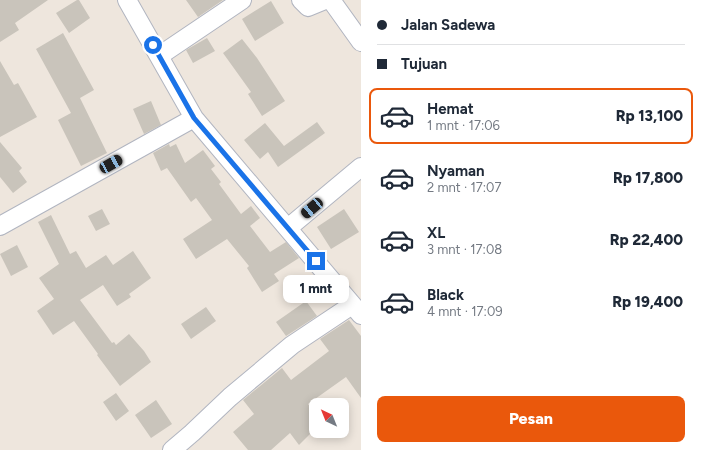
<!DOCTYPE html>
<html lang="id">
<head>
<meta charset="utf-8">
<style>
	:root { --surface:#fff; --page:#f2f2f3; --text:#1f2937; --muted:#747a83; --line:#e0e1e3; --accent:#ea580c }
	body { margin:0; font-family:Figtree,sans-serif; background:var(--page); color:var(--text); height:100vh; display:flex; flex-direction:column; font-size:15px; white-space:nowrap }
	* { box-sizing:border-box; margin:0 }
	p { font-size:13px; color:var(--muted) }
	.icon { flex:none; width:22px; height:22px; fill:none; stroke:currentColor; stroke-width:2; stroke-linecap:round; stroke-linejoin:round }
	.map { position:relative; flex:1; overflow:hidden }
	.sheet { display:flex; flex-direction:column; background:var(--surface); width:340px }
	.sheet>* { flex:none }
	.guide { display:grid; align-content:center; height:88px; padding:0 16px; background:var(--surface) }
	.needle { width:26px; rotate:317deg }
	.controls { position:absolute; left:309px; top:398px; display:grid; gap:8px }
	.controls a { display:grid; place-items:center; width:40px; height:40px; border-radius:8px; background:var(--surface); box-shadow:0 2px 10px #0003; font-size:20px }
	.end { position:absolute; width:18px; height:18px; margin:-9px; border:5px solid #1a73e8; background:#fff; box-shadow:0 0 0 2px #fff }
	.from { border-radius:50% }
	.bubble { position:absolute; height:28px; border-radius:8px; background:var(--surface); box-shadow:0 2px 10px #0003; font-size:13px; font-weight:800; line-height:28px; text-align:center }
	.car { position:absolute; width:12px; height:24px; margin:-12px -6px; border-radius:5px; box-shadow:0 0 3px 1px #0007; background:linear-gradient(#222 24%,#8ab4d8 0 40%,#222 0 76%,#8ab4d8 0 86%,#222 0) }
	.guide b { display:flex; align-items:center; gap:14px; height:38px; font-size:15px }
	.guide b+b { border-top:1px solid var(--line) }
	.guide i { width:10px; height:10px; background:var(--text) }
	ul { padding:0; list-style:none }
	li { display:flex; align-items:center; gap:12px; height:56px; margin:0 8px 6px; padding:0 8px; border:2px solid transparent; border-radius:8px }
	li div { flex:1 }
	li b { display:block; font-size:15px }
	li em { font-style:normal; font-weight:800 }
	li.current { border-color:var(--accent) }
	li>.icon { width:36px; height:36px; stroke-width:1.5 }
	.cta { display:flex; gap:8px; margin-top:auto; padding:8px 16px }
	.cta a { flex:1; height:46px; border-radius:8px; background:var(--accent); color:#fff; font-size:16px; font-weight:800; line-height:46px; text-align:center }
	main { display:flex; flex:1; min-height:0 }
	.map>svg:first-child { display:block }
</style>
</head>
<body>
<main>
<div class="map">
<svg width="361" height="450" viewBox="0 0 361 450">
	<rect width="100%" height="100%" fill="#eee6dd"/>
	<path fill="#c9c4bb" d="M0,0h48l-33,23 4,7 -19,12z
		M77,0h2l11,18 -21,15 -13,-20z
		M186,0h37l-25,17z
		M271,1l13,22 -29,18 -13,-22z
		M63,33l31,57 -14,8 27,55 -26,13 -23,-46 13,-7 -35,-64z
		M207,38l8,13 -22,12 -7,-13z
		M242,39l15,19 28,43 -23,15 -14,-22 3,-2 -28,-39z
		M0,61l14,24 4,-2 19,34 -37,20z
		M151,101l10,24 -17,9 -11,-25z
		M317,122l8,11 -47,34 -10,-15 -8,7 -16,-19 21,-17 19,23z
		M0,142l22,26 -3,3 8,11 -14,11 -13,-16z
		M169,144l1,3 6,-3 9,19 18,-13 12,16 -4,3 10,13 -2,2 22,30 10,-8 9,12 -10,8 20,26 16,-10 13,16 -25,16 5,7 -17,11 -15,-24 2,-2 -22,-27 -31,20 -13,-20 29,-19 -16,-22 -5,4 -24,-34 -6,3 -8,-18z
		M102,209l8,15 -14,7 -8,-15z
		M344,209l15,23 -28,17 -14,-22z
		M51,215l19,39 6,-3 10,17 20,-13 7,10 20,-14 18,27 -22,16 2,3 -14,9 -14,-21 -23,15 32,43 2,-1 2,3 13,-11 15,17 7,11 -31,24 -23,-31 1,-1 -24,-33 -21,14 -16,-24 17,-12 -15,-21 20,-14 -21,-42z
		M17,245l11,22 -17,9 -11,-22z
		M306,301l11,15 -31,20 -10,-14z
		M206,307l10,14 -25,18 -10,-15z
		M349,320l12,16v62l-15,-21 -38,27 8,11v13l-17,17 -9,-12 -19,17h-23l-15,-18 21,-18 -11,-14 39,-32 9,12 38,-29 -9,-12z
		M116,393l13,18 -13,10 -13,-19z
		M156,400l16,24 -21,14 -16,-23z"/>
	<g fill="none" stroke-linecap="round" stroke-linejoin="round">
		<g stroke="#b1b5c0" stroke-width="20">
			<path id="minor" d="M127,0l67,118 167,197
				M301,0l7,7 17,-7
				M331,0l30,42
				M159,56l83,-56
				M0,226l194,-108
				M288,228l73,-61
				M172,450l20,-17 38,-36 62,-52 60,-40"/>
		</g>
		<use href="#minor" stroke="#fff" stroke-width="18"/>
	</g>
	<g fill="none" stroke-linecap="round" stroke-linejoin="round">
		<path stroke="#1a73e8" stroke-width="5" d="M153,45l41,73 122,143"/>
	</g>
</svg>
<div class="controls">
<a><svg class="needle" viewBox="-14 -14 28 28"><path d="M0-13l5 13h-10z" fill="#e53935"/><path d="M0 13l5-13h-10z" fill="#747a83"/></svg></a>
</div>
<i class="end from" style="left:153px;top:45px"></i>
<i class="end" style="left:316px;top:261px"></i>
<div class="bubble" style="left:283px;top:275px;width:66px">1 mnt</div>
<i class="car" style="left:111px;top:164px;rotate:61deg"></i>
<i class="car" style="left:312px;top:208px;rotate:230deg"></i>
</div>
<section class="sheet">
<div class="guide">
<b><i class="from"></i>Jalan Sadewa</b>
<b><i></i>Tujuan</b>
</div>
<ul>
<li class="current"><svg class="icon" aria-label="car" viewBox="0 0 24 24"><path d="M5 17H2v-5l4-1 3-4h7l3 4 3 1v5h-3M9 17h6M6 11h13"/><circle cx="7" cy="17" r="2"/><circle cx="17" cy="17" r="2"/></svg><div><b>Hemat</b><p>1 mnt · 17:06</p></div><em>Rp 13,100</em></li>
<li><svg class="icon" aria-label="car" viewBox="0 0 24 24"><path d="M5 17H2v-5l4-1 3-4h7l3 4 3 1v5h-3M9 17h6M6 11h13"/><circle cx="7" cy="17" r="2"/><circle cx="17" cy="17" r="2"/></svg><div><b>Nyaman</b><p>2 mnt · 17:07</p></div><em>Rp 17,800</em></li>
<li><svg class="icon" aria-label="car" viewBox="0 0 24 24"><path d="M5 17H2v-5l4-1 3-4h7l3 4 3 1v5h-3M9 17h6M6 11h13"/><circle cx="7" cy="17" r="2"/><circle cx="17" cy="17" r="2"/></svg><div><b>XL</b><p>3 mnt · 17:08</p></div><em>Rp 22,400</em></li>
<li><svg class="icon" aria-label="car" viewBox="0 0 24 24"><path d="M5 17H2v-5l4-1 3-4h7l3 4 3 1v5h-3M9 17h6M6 11h13"/><circle cx="7" cy="17" r="2"/><circle cx="17" cy="17" r="2"/></svg><div><b>Black</b><p>4 mnt · 17:09</p></div><em>Rp 19,400</em></li>
</ul>
<div class="cta"><a>Pesan</a></div>
</section>
</main>
</body>
</html>
